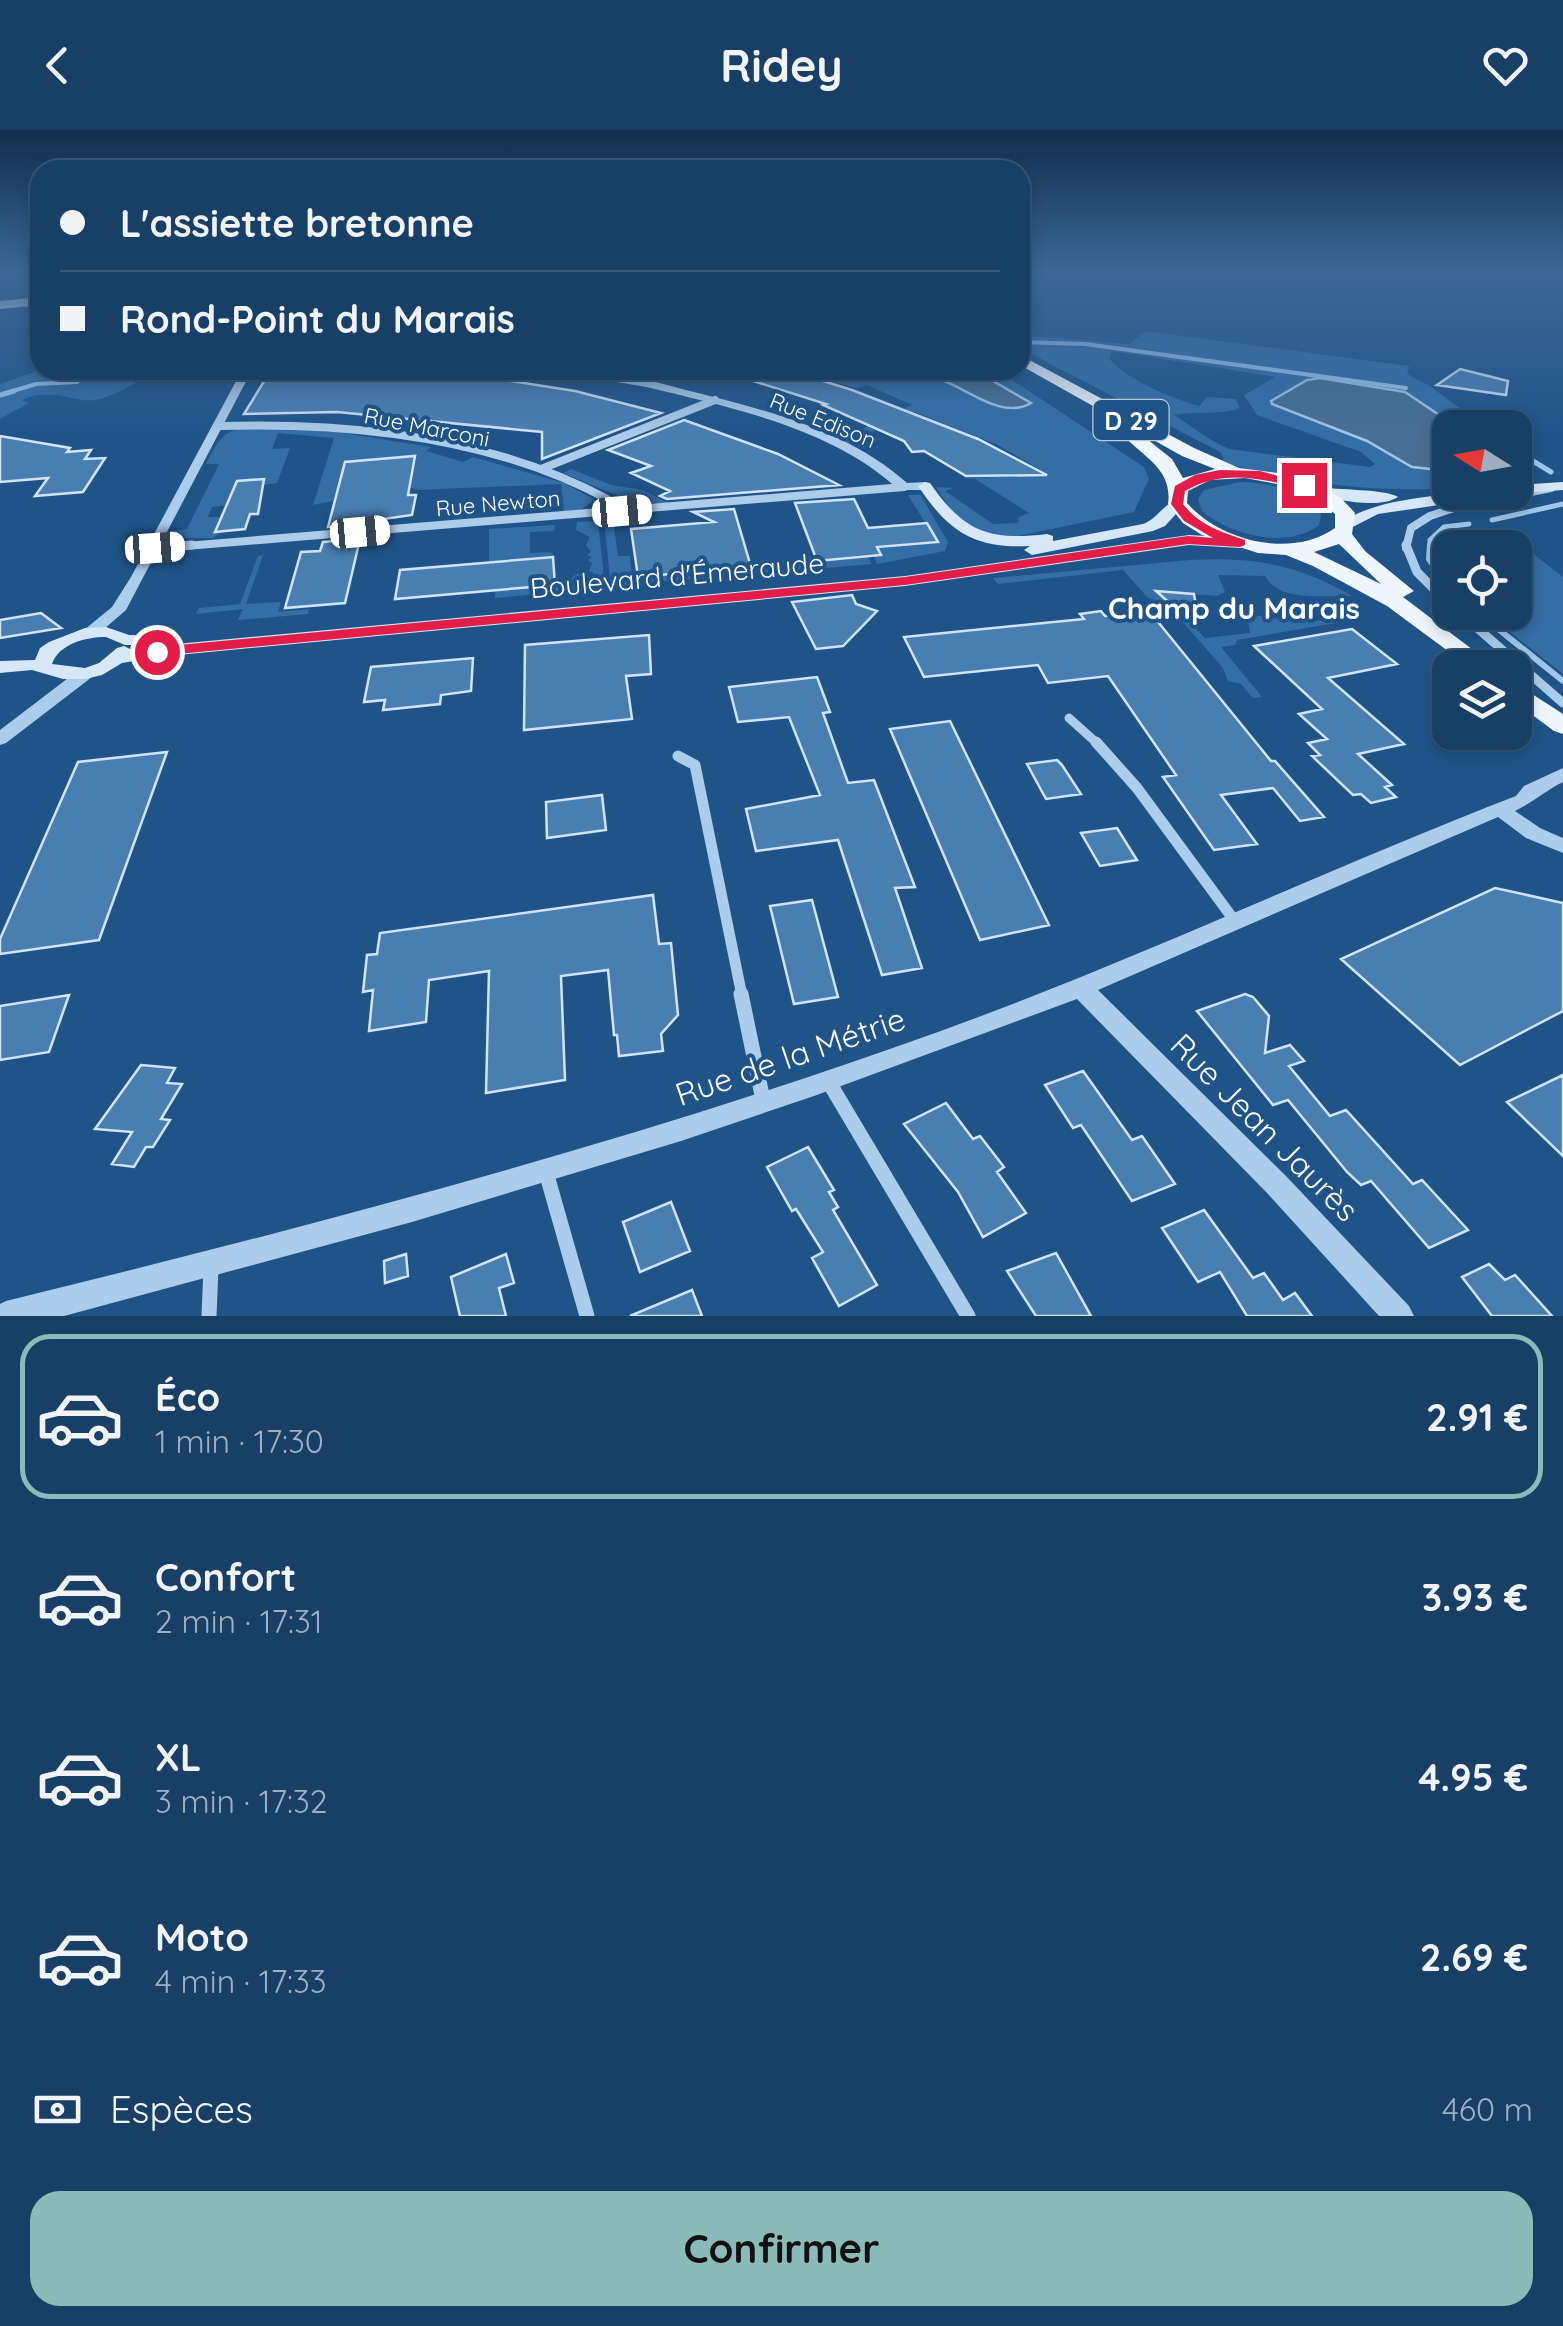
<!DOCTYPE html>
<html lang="fr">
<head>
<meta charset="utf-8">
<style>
	:root { --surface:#183f66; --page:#254a6f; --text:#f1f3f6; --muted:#9fafbf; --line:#36587a; --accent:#8bbbb9 }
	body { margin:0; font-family:Quicksand,sans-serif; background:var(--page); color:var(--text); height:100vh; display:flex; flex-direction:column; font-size:38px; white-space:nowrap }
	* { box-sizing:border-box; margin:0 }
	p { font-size:32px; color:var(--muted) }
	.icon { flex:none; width:55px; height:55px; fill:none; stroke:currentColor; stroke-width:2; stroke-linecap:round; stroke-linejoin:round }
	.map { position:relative; height:1186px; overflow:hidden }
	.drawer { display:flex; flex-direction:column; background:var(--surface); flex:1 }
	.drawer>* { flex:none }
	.banner { position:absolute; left:30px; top:30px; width:1000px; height:220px; border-radius:30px; box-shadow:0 5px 15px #0003,0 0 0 2px var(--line); display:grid; align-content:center; height:220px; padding:0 30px; background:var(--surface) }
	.needle { width:65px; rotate:281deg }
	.buttons { position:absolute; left:1432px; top:280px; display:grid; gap:20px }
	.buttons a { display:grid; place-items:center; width:100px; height:100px; border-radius:20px; background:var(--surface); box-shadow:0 5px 15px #0003,0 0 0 2px var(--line); font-size:50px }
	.end { position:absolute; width:45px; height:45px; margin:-22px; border:12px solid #e11d48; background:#fff; box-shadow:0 0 0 5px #fff }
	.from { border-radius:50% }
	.car { position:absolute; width:30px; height:60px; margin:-30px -15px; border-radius:12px; box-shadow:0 0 8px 2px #0007; background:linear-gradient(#fff 24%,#345 0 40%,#fff 0 76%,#345 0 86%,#fff 0) }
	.banner b { display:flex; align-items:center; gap:35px; height:95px; font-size:38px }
	.banner b+b { border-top:2px solid var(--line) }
	.banner i { width:25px; height:25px; background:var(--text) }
	ul { padding:18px 0 0; list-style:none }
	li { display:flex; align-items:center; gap:30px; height:165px; margin:0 20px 15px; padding:0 10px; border:5px solid transparent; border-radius:30px }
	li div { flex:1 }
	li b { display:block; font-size:38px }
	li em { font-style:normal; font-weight:700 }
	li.active { border-color:var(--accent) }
	li>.icon { width:90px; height:90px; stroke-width:1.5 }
	.pay { display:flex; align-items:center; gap:25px; height:110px; padding:0 30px; font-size:38px }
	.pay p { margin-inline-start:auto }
	.button { display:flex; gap:20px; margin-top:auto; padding:20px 30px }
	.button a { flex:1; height:115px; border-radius:30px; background:var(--accent); color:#111; font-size:40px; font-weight:700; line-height:115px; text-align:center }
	header { display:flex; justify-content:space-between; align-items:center; height:130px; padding:0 30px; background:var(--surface); font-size:45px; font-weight:700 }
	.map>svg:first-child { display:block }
</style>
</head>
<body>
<header><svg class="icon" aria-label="back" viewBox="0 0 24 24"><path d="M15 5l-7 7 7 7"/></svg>Ridey<svg class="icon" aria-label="heart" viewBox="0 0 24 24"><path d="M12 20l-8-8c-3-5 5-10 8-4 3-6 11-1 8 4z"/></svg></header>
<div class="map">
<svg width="1563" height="1186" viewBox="0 0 1563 1186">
	<rect width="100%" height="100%" fill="#205488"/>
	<path fill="#346ea5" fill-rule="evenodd" d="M1020,199l11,7 99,8 15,-13 264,35 -2,8 23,12 55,41h-28l-52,-35 -79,-13 -19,1 -32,26 92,35 45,26 38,4v17c-79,5 -155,-5 -232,-27l6,-2 -4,-7 -200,-104zM1112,221l164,26 -32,18 13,20 104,37 14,12 -5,3 -141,-18c-21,-9 -37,-23 -55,-34 21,-4 48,0 66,-7l-4,-9 -29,-2 -8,9c-30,-9 -68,-24 -90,-47z
		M40,240h25l-10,4 7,3c22,-9 53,-7 74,6 -15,7 -34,20 -53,17 -22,-4 -40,-10 -61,0l7,3 -29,16v-35z
		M889,240l46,8 65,29 24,-10 -50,-27h23l147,97 5,12 -15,33 -122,25 -24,-2 -29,-13 -23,-35 18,1 -9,3 48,33 25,-1 1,-6 10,-4 -54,-34h-14l87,-5 -50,-29 -83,-33 -63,29 5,4 -5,2 -14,-6 74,-36 -45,-20 -11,3 -63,-17z
		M257,297l79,5 95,15 -5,4 37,11 10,-5 91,26 31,17 -15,10 -16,2 -3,-28 -146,6 -5,-3 5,-30 -69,5 -13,39 -20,4 21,-67 -56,-5 -6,16 18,-1 -13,35 -14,2 1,-6 -27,2 -10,24 -15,2 -4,10h14l1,14 -10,7h-40l-2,-7 16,-2 32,-65h-13c15,-29 18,-35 51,-37z
		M571,339l40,16 32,5 25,13h-33l-72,-30z
		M1240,352c29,1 63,6 81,32l-2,11c-31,25 -89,10 -117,-14l-4,-12 6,-9z
		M920,364l28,48 -3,9 -68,13 -3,-8 6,-1 -3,-8 60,-5 -29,-47z
		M604,390h9l5,36h12l3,29 -22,2z
		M598,391l7,67 -110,10v-7l-6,1v-63l66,-4 -1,6 -24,1v21l20,-1 6,5 -46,4 -1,28 55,-6 13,-9 13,3 4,-4 -5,-2 3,-8 -4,-3 4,-3 -5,-2 4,-3 -5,-7 4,-8 -14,-7 1,-8z
		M1461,408l66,11 36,28v97l-77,-61 29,-1v-64h-65v34l-13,-14 -7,-17 6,-9z
		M263,425l-17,49 35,-2 -3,10 31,-3 -1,5 -70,6 5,-11 -47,5 3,-6 41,-4 18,-48z
		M816,426l3,5 48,-5 5,8 -228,19 -1,-7z
		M1190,430c64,-3 107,4 162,36 -29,-1 -72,7 -87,-20l-47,-1 7,17 -8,4 -40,-3 5,21 23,24 45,-5 -3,-19 39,6 61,1 -110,19 -2,5 -14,2 41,50 -9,1 -12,-14 -13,-3 -5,-13 -56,-64 -19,-6 -25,-28 -125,14 -5,-6z"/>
	<path fill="#4a6e93" stroke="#9fc7ec" stroke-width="2.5" d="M889,240h85l57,33c-30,18 -66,-17 -95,-25 -15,-4 -31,-4 -47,-8z
		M1320,248l85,14 52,35 -7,1v43l-38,-4 -45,-26 -95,-37 -1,-3 36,-21z"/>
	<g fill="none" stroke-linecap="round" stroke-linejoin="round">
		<path stroke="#9fc7ec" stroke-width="4" d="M1020,212l65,2 321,44
			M6,263l30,-9 41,-2 13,-12"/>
		<path stroke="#9fc7ec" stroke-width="5" d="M0,265l14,-4
			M1478,293l6,5
			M1515,320l36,22
			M1492,390l71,-16
			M1430,418v-8l14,-13 25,-3"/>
		<path stroke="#9fc7ec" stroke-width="6" d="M1430,415l-1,14 21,30
			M1477,482l86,69"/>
	</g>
	<path fill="#497eb0" stroke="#d0e4f8" stroke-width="2.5" d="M1460,239l48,12 -2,14 -69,-10z
		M271,240l177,1 127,20 86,22 -119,46v-27l-205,-20 -93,2z
		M732,240h56l64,20 126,49 69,36 -81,1 -42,-25 -12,1 -8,-11 -81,-36 3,-1 -95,-30z
		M684,290l94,34 61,31 -172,14 -7,-3 10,-5 -39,-18 20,-7 -43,-16z
		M0,306l70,12 -3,4 24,-2 -6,9 20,-1 -22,34 -48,4 13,-18 -48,4z
		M415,326l-7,39h8l-4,20 -84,12 17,-65z
		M264,349l-6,35h-8l-5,15 -30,3 22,-51z
		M854,369l14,29 59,-5 11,19 -61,5 4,8 -64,6 -22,-58z
		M734,379l17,58 -113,10 -7,-48 83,-7 -21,-10z
		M360,409l-15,64 -60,5 16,-56 19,-1 3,-9z
		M553,427l2,28 -160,14 5,-29z
		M1156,461l38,3 3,17 -15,3z
		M852,465l4,9 21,7 -34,35 -27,3 -24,-47z
		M1101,481l4,5 45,-4 121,149h4l49,56 -24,4 -27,-33 -52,7 36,49 -43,6 -51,-73 13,-2 -68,-99 -60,7 -10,-18 -114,12 -20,-40 180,-18 -4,-5z
		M41,483l20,15 -61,10v-18z
		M1352,499l45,35 -69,14 76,66 -46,10 34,31 -7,2 11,10 -25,6 -10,-9 -8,1 -41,-39 8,-1 -12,-12 19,-4 -28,-25 23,-5 -68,-63z
		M649,505l2,39 -25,2 6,43 -108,11 1,-85z
		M473,528l-2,33 -30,4 -1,9 -57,6 2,-10 -21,2 7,-35z
		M817,547l13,35 -7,1 25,70 26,-3 41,107 -20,1 27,80 -40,7 -44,-135 -82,11 -10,-42 74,-14 -31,-78 -51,5 -9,-35z
		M950,591l99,204 -69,15 -90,-211z
		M167,622l-68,188 -99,14v-15l78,-177z
		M1057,630l5,5 19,29 -35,5 -19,-35z
		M602,665l4,35 -59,8 -1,-36z
		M1117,698l20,32 -37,6 -19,-33z
		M1495,758l68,15v108l-103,54 -119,-106z
		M653,765l6,49 12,-1 7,72 -17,19 2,17 -44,5 -2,-21h-3l-6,-65 -47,6 4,104 -79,13 3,-122 -60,9 -3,42 -57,9 4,-41 -10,2 4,-37 10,-1 3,-21z
		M812,770l26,97 -44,7 -24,-98z
		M1245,864l8,3 16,19 -4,37 25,-8 14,16 -15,5 41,50 16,-6 67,74 9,-4 46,50 -39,18 -58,-67 -10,4 -14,-13 -59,-72 -15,5 -76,-94z
		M69,865l-20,57 -49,8v-54z
		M141,935l34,3 -8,15 15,1 -21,35 9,1 -17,27h-7l-12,20 -22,-3 20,-32 -37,-3z
		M1083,941l49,69 10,-4 33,48 -43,17 -51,-76 -8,3 -28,-43z
		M1563,945v81l-56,-54z
		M946,973l27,36 7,-3 24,31 -7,5 29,41 -43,24 -25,-45 -54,-68z
		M808,1017l26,43 -5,2 9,15 -5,3 44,75 -38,21 -27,-48 11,-6 -27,-43 -4,2 -25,-44z
		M671,1072l19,49 -50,21 -17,-50z
		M1204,1080l49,68 11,-5 19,27 12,-7 17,23h-65l-27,-44 -22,10 -36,-54z
		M1056,1123l35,63h-55l-29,-45z
		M406,1124l2,22 -23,7 -1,-22z
		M506,1124l8,29 -15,5 7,28h-46l-9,-39z
		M1489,1134l16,16 10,-5 37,41h-60l-30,-39z
		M692,1160l10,26h-72z"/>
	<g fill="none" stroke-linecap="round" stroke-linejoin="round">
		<path stroke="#abccea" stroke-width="8" d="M218,296c131,-4 274,10 391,74l4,12
			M541,339l174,-69
			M161,418l743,-61
			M1406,418l5,-20 19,-12 27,-9 94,-19"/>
		<path stroke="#abccea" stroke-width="9" d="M1406,415l11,27 33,33
			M155,418l37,-3
			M1459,482l104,91
			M1069,588l30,27"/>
		<path stroke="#abccea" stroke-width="11" d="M1096,612l41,46 97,132
			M678,626l17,9 47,231"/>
		<path stroke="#abccea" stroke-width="15" d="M741,864l22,106
			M827,949l141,237
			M546,1042l41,144
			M209,1186l2,-49"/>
		<path fill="#abccea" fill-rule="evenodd" d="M242,240h10l-126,240 -30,26h-12l-2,-3 2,-3 28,-23 19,-30z
			M577,240c36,0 71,10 105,19 77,19 165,40 225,94l18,-1 6,4 -6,4h-26c-63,-59 -158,-80 -240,-100 -26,-7 -60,-8 -82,-20z
			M86,538l8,5 -2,4 -86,66 -6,2v-15l80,-61z
			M1563,638v14c-18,9 -31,21 -48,29l25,17 23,10v15l-37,-15 -28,-21 -400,173 188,186 123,130 5,10h-35l-111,-122 -191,-195 -263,97 -133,45 -269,81 -348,94h-64v-12l6,-3c314,-77 627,-159 932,-269 196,-71 384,-161 578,-236l8,-10z"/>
		<path fill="#d6e7f8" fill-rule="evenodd" d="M925,352l5,1c34,49 59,58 117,51l6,2v5l90,-17c14,-5 21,-20 34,-25l8,5 -20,22 -12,5 -121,24 -8,-5 6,-4c-56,3 -82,-15 -112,-60z
			M1563,352v8l-42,3 -143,21 -31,16 -8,-5c34,-30 131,-33 176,-33v-7z
			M1317,357c19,3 69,2 81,10 -20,13 -63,2 -86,-3l-2,-3z
			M1189,405l51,3 8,5 -8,5 -51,-3 -284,41 -748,71 -35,6 -20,12 -17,4h-22l-31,-9 -32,3v-12l35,-1 5,-12 9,-6 36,-14 21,-1 23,8 40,1 3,4 -6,5 739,-69zM106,507l19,8h33l-26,5 -8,-4 -7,2 -18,15 -14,5 -33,-4c7,-20 33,-27 54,-27z"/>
		<path fill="#eff6fe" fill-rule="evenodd" d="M1020,225l174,93 45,20 47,6 33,10 23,15 13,14 -3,21 13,17 49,40 -11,6 94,71h-26l-84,-62 -74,-40 -27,-11 -28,-2 -56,-18 -19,-12 -15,-19c5,-35 -25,-47 -45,-69l14,-4 35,28 11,19 32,-9 -33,-13 -162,-91zM1245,348l48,9 25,12 17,15v14c-43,31 -115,13 -148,-25l1,-12 22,-11zM1339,414l42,40 -67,-32z
			M1515,553l48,31v20l-9,-3 -39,-29z"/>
		<path fill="#f7fafe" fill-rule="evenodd" d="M40,167v8l-40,4v-8z"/>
	</g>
	<linearGradient id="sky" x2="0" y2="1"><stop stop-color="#122e4b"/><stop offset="0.46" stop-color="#3c6796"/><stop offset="1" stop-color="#3c6796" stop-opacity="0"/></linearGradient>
	<rect width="1563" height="307" fill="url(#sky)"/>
	<path fill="#e11d48" d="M1220,340l40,1 50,14 -6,4c-41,-10 -81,-21 -119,2l-2,13c16,21 38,28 62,36v5l-5,2 -52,-3 -283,41 -748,71 -8,-4 8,-5 748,-70 283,-41 25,2 -29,-17 -13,-17 4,-18 20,-11z"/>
	<g text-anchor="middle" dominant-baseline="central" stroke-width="8" stroke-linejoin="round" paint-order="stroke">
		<g font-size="22" fill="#fff" stroke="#205488">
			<text transform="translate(823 290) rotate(22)">Rue Edison</text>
			<text transform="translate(427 297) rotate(11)">Rue Marconi</text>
			<text transform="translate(498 373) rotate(-5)">Rue Newton</text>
		</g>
		<rect fill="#205488" stroke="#bcccdb" stroke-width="2.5" x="1093.5" y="270" width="75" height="40" rx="8"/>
		<g font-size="25" font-weight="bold" fill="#fff">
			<text x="1131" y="290">D 29</text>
		</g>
		<g font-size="28" fill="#fff" stroke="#205488">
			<text transform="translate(677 445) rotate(-5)">Boulevard d'Émeraude</text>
		</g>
		<g font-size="30" font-weight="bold" fill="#fff" stroke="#205488">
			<text x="1234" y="478">Champ du Marais</text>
		</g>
		<g font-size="32" fill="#fff" stroke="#205488">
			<text transform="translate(790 926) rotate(-19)">Rue de la Métrie</text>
			<text transform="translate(1265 997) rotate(45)">Rue Jean Jaurès</text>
		</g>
	</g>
</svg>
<div class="buttons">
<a><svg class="needle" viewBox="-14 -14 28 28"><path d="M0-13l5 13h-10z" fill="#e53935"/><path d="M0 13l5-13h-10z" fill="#9fafbf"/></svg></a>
<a><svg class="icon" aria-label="locate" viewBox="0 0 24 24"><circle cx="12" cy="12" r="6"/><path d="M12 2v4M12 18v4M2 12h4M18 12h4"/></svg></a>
<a><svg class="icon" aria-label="layers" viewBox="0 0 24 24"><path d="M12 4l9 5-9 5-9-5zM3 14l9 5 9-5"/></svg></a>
</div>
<i class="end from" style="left:157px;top:522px"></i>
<i class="end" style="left:1304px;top:355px"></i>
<i class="car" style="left:622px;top:381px;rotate:85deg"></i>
<i class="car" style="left:360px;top:402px;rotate:85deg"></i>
<i class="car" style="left:155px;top:418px;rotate:86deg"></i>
<div class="banner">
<b><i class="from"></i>L'assiette bretonne</b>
<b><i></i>Rond-Point du Marais</b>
</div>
</div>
<section class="drawer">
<ul>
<li class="active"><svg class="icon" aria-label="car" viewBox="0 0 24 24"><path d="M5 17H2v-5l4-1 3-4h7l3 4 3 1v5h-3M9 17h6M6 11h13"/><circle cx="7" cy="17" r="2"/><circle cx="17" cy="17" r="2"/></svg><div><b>Éco</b><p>1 min · 17:30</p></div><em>2.91 €</em></li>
<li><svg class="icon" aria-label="car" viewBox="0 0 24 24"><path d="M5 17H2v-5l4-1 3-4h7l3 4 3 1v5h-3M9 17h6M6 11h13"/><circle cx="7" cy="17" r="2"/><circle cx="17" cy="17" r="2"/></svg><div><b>Confort</b><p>2 min · 17:31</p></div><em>3.93 €</em></li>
<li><svg class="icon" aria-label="car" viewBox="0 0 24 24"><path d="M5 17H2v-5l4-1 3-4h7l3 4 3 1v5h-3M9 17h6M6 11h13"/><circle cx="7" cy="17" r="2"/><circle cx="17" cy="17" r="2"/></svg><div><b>XL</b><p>3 min · 17:32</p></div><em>4.95 €</em></li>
<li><svg class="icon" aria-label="car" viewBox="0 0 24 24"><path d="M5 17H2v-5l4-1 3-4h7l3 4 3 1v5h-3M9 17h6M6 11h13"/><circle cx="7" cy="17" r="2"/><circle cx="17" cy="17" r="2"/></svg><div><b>Moto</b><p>4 min · 17:33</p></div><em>2.69 €</em></li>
</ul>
<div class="pay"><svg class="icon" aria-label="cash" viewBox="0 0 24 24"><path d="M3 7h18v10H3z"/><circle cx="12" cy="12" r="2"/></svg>Espèces<p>460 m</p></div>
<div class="button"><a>Confirmer</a></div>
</section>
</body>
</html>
